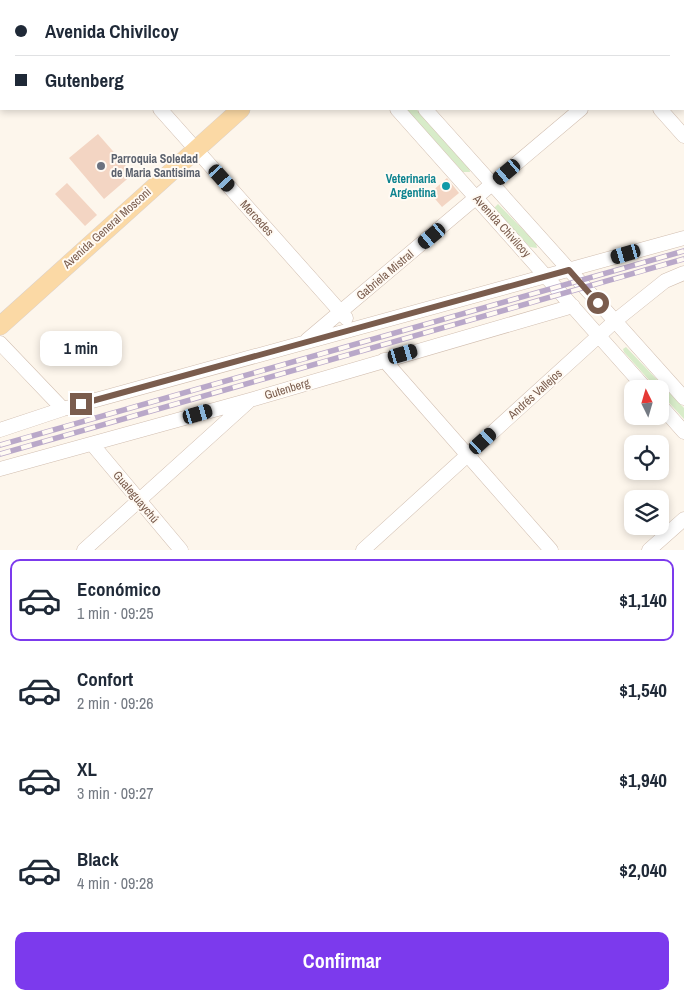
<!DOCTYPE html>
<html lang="es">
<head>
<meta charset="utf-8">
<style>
	:root { --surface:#fff; --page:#f6f6f7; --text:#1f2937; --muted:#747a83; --line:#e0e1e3; --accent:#7c3aed }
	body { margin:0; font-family:"Archivo Narrow",sans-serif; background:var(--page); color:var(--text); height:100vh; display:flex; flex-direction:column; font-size:19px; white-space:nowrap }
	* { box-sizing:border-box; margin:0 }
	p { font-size:16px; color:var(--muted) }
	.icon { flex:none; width:28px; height:28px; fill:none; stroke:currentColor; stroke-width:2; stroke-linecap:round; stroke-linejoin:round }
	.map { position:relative; height:550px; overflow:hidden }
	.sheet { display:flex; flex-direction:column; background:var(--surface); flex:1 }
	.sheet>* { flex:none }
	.hud { position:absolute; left:0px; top:0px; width:685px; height:110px; box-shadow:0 2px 8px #0003; display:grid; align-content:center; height:110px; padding:0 15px; background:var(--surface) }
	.needle { width:32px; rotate:355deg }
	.tools { position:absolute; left:624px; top:380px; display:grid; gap:10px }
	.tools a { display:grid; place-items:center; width:45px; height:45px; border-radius:10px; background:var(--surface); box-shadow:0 2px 8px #0003; font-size:25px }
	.end { position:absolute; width:22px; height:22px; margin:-11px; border:6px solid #7a5c4d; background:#fff; box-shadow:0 0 0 2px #fff }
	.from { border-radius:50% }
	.bubble { position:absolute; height:35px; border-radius:10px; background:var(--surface); box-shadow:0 2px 8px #0003; font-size:16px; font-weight:700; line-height:35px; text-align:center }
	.car { position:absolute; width:15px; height:30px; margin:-15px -8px; border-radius:6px; box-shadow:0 0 4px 1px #0007; background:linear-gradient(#222 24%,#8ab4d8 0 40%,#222 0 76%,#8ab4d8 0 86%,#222 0) }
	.hud b { display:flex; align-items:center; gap:18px; height:48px; font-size:19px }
	.hud b+b { border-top:1px solid var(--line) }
	.hud i { width:12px; height:12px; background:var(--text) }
	ul { padding:9px 0 0; list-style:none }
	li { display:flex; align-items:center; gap:15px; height:82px; margin:0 10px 8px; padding:0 5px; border:2px solid transparent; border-radius:10px }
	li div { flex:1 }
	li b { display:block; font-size:19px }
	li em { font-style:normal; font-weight:700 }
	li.selected { border-color:var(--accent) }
	li>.icon { width:45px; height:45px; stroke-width:1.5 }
	.action { display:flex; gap:10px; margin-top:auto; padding:10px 15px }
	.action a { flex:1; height:58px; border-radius:10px; background:var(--accent); color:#fff; font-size:20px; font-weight:700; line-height:58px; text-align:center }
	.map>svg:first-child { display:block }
</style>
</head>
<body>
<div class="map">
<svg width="684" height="550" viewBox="0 0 684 550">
	<rect width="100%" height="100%" fill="#fdf6ec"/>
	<path fill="#d8ecc9" d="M406,109h10l53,58 1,5h-7z
		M498,204l38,39 1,5 -7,-1 -35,-37v-3z
		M626,347l58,61v11l-24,-26v-4h-3l-33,-37 -1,-3z"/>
	<path fill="#f3d5c3" d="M98,134l35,40 -29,25 -35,-41z
		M447,178l12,15 -17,14 -12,-14z
		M67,183l30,32 -12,11 -30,-32z"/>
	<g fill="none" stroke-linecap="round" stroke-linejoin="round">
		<g stroke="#d1beb0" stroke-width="15">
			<path id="minor" d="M62,0l1,1
				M299,0l1,1
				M330,0l1,1
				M565,0l1,1
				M25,1l1,-1
				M684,18v-1
				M0,23l1,-1
				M160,109l186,209
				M397,109l249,280
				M425,109l259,289
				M660,109l24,27
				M307,340l274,-231
				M0,343l63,66
				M384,360l167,190
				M660,405l24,27
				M0,430l63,-21 621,-171
				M92,444l89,106
				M0,469l250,-69 323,-94
				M84,550l164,-148
				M363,550l252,-229 50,-40 19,-8
				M649,550l35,-31"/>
		</g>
		<g stroke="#dad1cd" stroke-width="19">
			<path id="major" d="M364,1l2,-1
				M0,326l241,-217"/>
		</g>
		<use href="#minor" stroke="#fff" stroke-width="14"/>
		<use href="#major" stroke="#fbd9a5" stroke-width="18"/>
		<g stroke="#b9a8c9" stroke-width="5.5">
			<path id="rail" d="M0,445l684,-194
				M0,454l684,-195"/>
		</g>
		<use href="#rail" stroke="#fffaf3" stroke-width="4" stroke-dasharray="11" stroke-linecap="butt"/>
	</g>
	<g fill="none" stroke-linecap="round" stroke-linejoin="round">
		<path stroke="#7a5c4d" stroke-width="6" d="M81,404l488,-134 29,33"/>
	</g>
	<circle fill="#6b7280" stroke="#fffaf3" stroke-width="2" cx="101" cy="166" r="5"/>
	<circle fill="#0f9aa8" stroke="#fffaf3" stroke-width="2" cx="446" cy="186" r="5"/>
	<g text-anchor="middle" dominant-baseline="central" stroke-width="4" stroke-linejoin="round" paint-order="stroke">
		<g font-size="12" font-weight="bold" fill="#5b616d" stroke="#fffaf3" text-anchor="start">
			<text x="111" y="159">Parroquia Soledad<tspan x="111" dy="14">de Maria Santisima</tspan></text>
		</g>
		<g font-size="12" font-weight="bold" fill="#0d838f" stroke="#fffaf3" text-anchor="end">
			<text x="436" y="179">Veterinaria<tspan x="436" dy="14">Argentina</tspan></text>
		</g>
		<g font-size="12" fill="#7a5c4d" stroke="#fffaf3">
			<text transform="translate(257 218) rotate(48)">Mercedes</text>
			<text transform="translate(502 226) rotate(48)">Avenida Chivilcoy</text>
			<text transform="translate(107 228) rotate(-42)">Avenida General Mosconi</text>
			<text transform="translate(385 275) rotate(-40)">Gabriela Mistral</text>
			<text transform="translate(287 389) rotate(-17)">Gutenberg</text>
			<text transform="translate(535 394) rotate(-42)">Andrés Vallejos</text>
			<text transform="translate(136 497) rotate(50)">Gualeguaychú</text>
		</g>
	</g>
</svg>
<div class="tools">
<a><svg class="needle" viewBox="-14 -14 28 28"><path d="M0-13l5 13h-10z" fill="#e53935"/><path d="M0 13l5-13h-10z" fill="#747a83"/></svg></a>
<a><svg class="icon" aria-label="locate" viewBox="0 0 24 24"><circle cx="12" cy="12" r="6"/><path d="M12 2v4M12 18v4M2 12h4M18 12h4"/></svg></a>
<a><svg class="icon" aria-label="layers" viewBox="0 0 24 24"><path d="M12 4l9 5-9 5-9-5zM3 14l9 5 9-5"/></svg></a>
</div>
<i class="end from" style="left:598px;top:303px"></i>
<i class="end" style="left:81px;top:404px"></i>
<div class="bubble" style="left:40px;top:331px;width:82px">1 min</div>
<i class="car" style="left:507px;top:172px;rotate:230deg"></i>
<i class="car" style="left:222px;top:178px;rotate:138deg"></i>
<i class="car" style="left:432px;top:236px;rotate:230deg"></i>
<i class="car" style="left:626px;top:254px;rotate:254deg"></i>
<i class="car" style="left:403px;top:354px;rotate:74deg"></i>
<i class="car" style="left:198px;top:414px;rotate:74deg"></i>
<i class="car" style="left:483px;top:441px;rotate:48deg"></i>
<div class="hud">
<b><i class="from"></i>Avenida Chivilcoy</b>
<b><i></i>Gutenberg</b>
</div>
</div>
<section class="sheet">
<ul>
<li class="selected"><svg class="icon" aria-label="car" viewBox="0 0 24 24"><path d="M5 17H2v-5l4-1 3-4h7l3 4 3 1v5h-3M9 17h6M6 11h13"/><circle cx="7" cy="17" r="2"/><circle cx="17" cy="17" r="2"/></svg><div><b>Económico</b><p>1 min · 09:25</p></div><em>$1,140</em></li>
<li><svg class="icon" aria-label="car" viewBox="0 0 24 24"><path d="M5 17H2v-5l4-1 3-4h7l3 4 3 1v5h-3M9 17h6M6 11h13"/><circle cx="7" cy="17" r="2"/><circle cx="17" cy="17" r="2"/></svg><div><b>Confort</b><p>2 min · 09:26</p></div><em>$1,540</em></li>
<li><svg class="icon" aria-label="car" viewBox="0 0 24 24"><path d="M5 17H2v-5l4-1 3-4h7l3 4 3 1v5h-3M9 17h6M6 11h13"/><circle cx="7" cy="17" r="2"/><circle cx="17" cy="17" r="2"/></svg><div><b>XL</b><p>3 min · 09:27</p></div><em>$1,940</em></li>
<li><svg class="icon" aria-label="car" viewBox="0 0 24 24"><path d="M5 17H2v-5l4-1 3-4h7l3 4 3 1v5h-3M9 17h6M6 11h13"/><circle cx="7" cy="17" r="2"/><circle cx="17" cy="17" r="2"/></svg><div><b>Black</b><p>4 min · 09:28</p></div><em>$2,040</em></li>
</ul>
<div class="action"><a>Confirmar</a></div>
</section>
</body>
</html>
